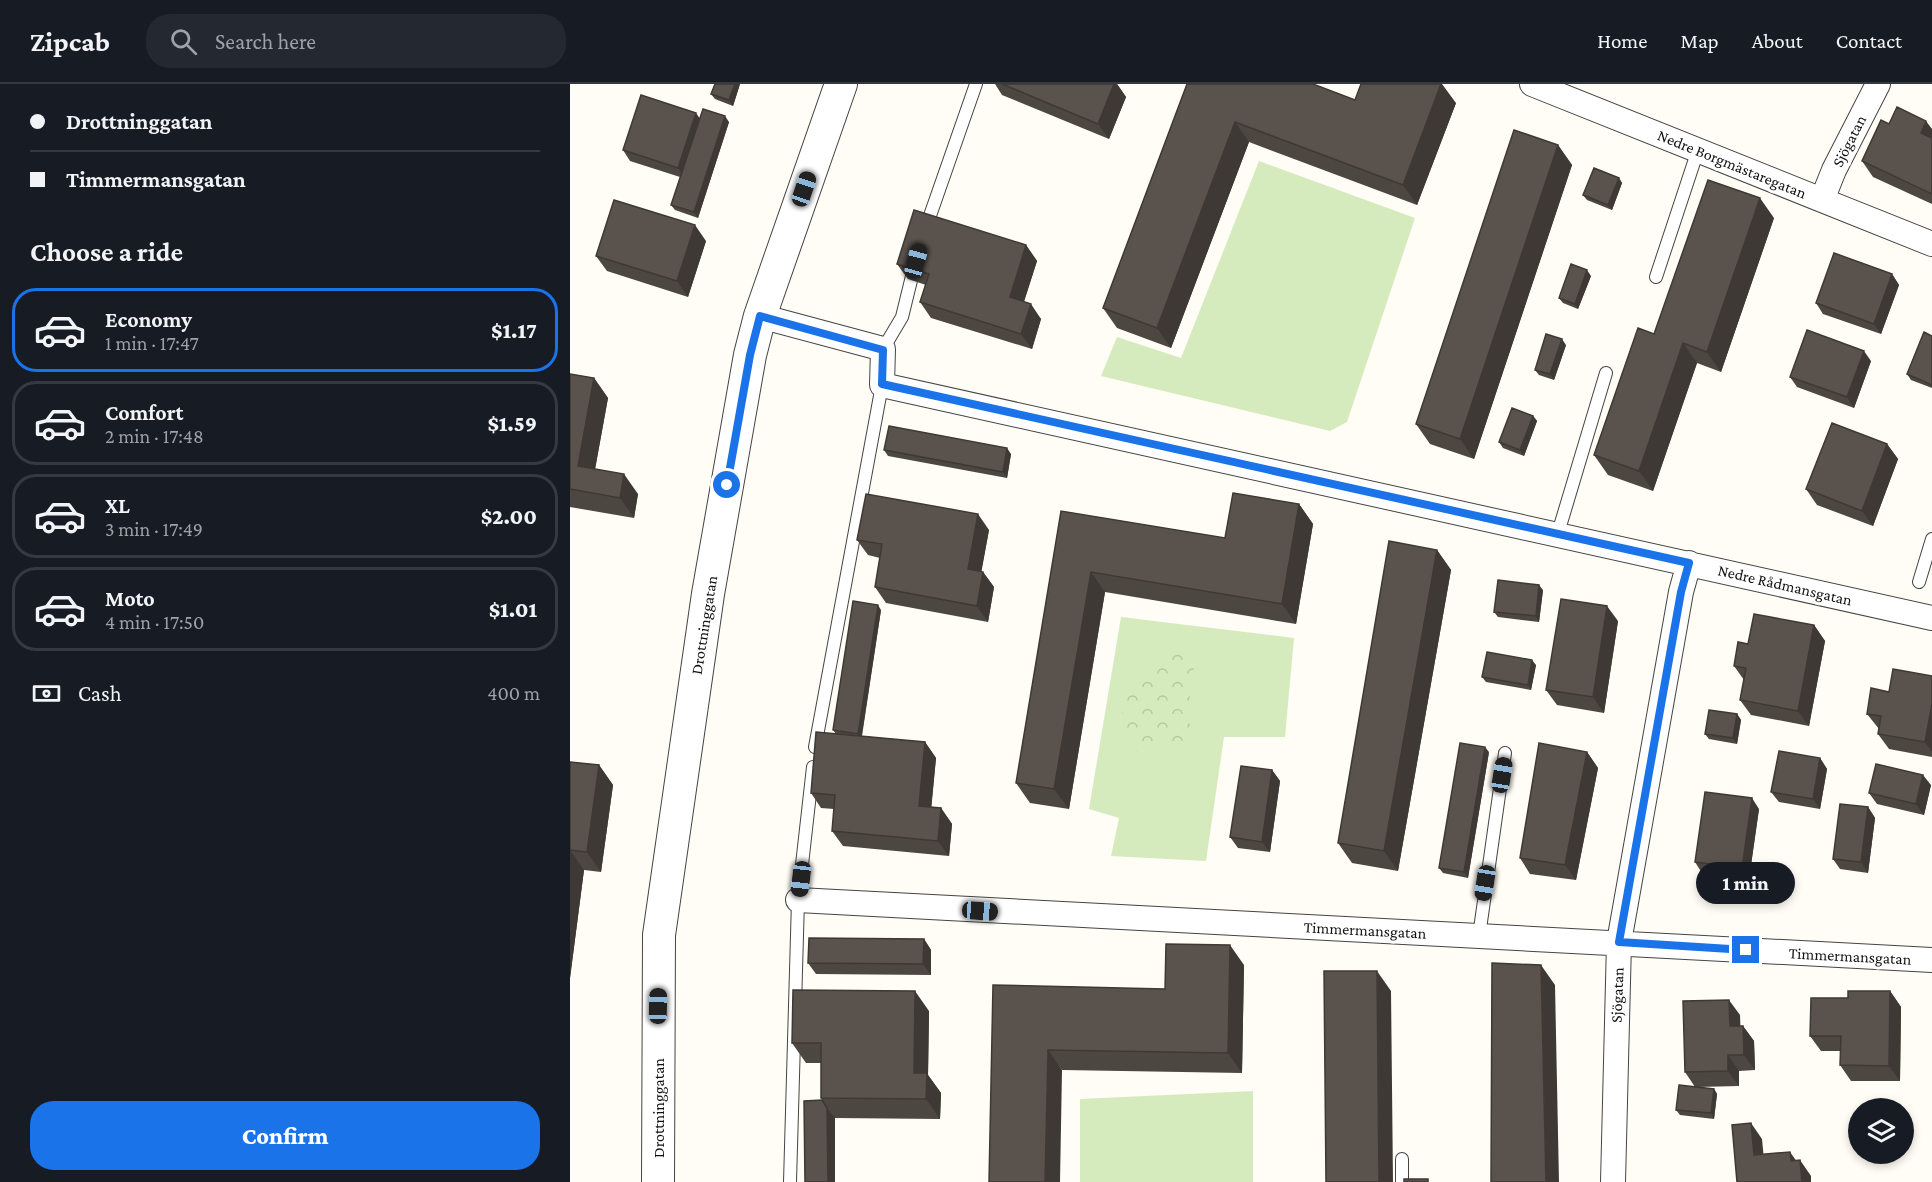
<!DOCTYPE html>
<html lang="en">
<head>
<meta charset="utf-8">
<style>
	:root { --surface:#171b24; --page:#242831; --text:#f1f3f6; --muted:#9ea1a6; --line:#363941; --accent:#1a73e8 }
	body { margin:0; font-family:"Crimson Pro",serif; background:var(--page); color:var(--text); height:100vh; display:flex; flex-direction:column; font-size:22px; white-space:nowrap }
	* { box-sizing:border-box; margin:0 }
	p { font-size:20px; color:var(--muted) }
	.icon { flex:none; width:33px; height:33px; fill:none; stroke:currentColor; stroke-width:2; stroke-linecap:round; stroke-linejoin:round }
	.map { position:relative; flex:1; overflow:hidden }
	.sheet { display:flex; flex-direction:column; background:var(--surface); width:570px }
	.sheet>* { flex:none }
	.banner { display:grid; align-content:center; height:132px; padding:0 30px; background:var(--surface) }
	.tools { position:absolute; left:1278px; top:1014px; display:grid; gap:12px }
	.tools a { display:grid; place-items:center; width:66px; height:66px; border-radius:50%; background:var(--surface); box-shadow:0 3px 9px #0003; font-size:30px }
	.end { position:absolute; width:27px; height:27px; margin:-14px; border:8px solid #1a73e8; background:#fff; box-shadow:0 0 0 3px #fff }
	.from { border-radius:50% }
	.bubble { position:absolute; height:42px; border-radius:21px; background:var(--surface); box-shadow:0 3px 9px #0003; font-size:20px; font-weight:800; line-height:42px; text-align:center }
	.car { position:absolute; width:18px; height:36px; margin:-18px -9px; border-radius:8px; box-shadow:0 0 4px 2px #0007; background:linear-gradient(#222 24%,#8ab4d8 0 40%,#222 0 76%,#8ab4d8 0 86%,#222 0) }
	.banner b { display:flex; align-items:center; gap:21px; height:57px; font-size:22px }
	.banner b+b { border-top:2px solid var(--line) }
	.banner i { width:15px; height:15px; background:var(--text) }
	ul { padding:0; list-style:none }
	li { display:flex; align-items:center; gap:18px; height:84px; margin:0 12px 9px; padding:0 18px; border:3px solid var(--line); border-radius:24px }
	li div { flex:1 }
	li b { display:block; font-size:22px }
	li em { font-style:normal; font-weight:800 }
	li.current { border-color:var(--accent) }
	li>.icon { width:54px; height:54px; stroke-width:1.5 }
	h2 { padding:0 30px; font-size:27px; line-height:72px }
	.pay { display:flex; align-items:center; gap:15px; height:66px; padding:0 30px; font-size:22px }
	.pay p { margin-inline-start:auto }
	.button { display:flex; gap:12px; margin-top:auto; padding:12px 30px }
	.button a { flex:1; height:69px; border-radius:24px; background:var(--accent); color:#fff; font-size:24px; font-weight:800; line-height:69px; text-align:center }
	header { display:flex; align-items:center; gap:36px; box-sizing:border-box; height:84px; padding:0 30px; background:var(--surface); border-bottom:2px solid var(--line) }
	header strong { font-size:28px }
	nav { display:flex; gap:33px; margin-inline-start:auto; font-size:21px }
	.search { width:420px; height:54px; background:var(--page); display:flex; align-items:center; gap:15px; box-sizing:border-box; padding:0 21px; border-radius:24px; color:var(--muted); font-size:22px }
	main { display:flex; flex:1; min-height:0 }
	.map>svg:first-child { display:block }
</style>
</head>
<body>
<header>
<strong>Zipcab</strong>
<div class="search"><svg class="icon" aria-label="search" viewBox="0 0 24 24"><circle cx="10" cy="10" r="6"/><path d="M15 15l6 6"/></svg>Search here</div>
<nav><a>Home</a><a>Map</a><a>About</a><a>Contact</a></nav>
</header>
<main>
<section class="sheet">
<div class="banner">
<b><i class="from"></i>Drottninggatan</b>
<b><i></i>Timmermansgatan</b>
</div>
<h2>Choose a ride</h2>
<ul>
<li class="current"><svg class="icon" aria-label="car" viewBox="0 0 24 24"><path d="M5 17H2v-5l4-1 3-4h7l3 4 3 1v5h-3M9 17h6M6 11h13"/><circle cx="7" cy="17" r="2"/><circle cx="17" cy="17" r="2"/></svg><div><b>Economy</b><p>1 min · 17:47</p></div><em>$1.17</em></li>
<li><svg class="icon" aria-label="car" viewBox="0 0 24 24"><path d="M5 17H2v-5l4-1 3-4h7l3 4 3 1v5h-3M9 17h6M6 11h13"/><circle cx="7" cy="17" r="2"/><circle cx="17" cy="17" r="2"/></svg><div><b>Comfort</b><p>2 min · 17:48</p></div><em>$1.59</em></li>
<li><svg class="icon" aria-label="car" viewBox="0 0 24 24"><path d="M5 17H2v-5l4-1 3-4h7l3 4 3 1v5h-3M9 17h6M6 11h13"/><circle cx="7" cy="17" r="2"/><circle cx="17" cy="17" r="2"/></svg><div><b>XL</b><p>3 min · 17:49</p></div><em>$2.00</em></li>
<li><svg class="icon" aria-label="car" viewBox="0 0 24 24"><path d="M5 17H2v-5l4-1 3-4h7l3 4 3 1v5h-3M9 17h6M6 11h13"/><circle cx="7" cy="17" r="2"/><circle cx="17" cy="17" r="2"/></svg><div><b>Moto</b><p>4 min · 17:50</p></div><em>$1.01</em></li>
</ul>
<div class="pay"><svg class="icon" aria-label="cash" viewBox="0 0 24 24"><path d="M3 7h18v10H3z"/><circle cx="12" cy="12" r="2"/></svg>Cash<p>400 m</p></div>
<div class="button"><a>Confirm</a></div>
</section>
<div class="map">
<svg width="1362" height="1098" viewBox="0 0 1362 1098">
	<defs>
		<pattern id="park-crowns" width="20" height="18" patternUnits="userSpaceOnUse" patternTransform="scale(1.5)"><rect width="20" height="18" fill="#d5ebbd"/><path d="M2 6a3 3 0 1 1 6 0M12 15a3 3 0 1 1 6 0" fill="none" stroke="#b6c8a1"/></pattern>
	</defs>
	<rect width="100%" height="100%" fill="#fffdf5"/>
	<path fill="#d5ebbd" d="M689,77l156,57 -68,204 -17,9 -229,-55 16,-39 64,21z
		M551,533l173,21 -9,99h-61l-18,124 -95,-5 8,-38 -30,-9z
		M683,1007v91h-173v-83z"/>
	<path fill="url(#park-crowns)" d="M590,566l36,2 -9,66 6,13 -11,15 -44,7 -12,-14 -6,-43 17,-15 14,-6z"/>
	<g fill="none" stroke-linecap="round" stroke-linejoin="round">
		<g stroke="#444" stroke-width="14">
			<path id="service" d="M355,146l51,-146
				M1086,193l42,-127
				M313,265l19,-32 13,-53
				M988,449l48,-160
				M1349,498l13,-43
				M245,663l67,-362
				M909,852l26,-183
				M220,1098l8,-282 15,-133
				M832,1098v-23"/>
		</g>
		<g stroke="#444" stroke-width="26">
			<path id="minor" d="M962,0l400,160
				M1252,116l12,-30 44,-86
				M190,232l123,33 -1,36 1050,233
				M228,816l1134,60
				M1043,1098l6,-240 62,-350 8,-29"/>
		</g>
		<g stroke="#444" stroke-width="34">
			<path id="tertiary" d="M88,1098l1,-247 49,-341 42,-239 10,-39 81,-232"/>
		</g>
		<use href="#service" stroke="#fff" stroke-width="12"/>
		<use href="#minor" stroke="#fff" stroke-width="24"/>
		<use href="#tertiary" stroke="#fff" stroke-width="32"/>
	</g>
	<path fill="#4d4742" d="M170,0l-7,22 -18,-7 -4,-5z
		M425,0h122l9,13 -17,42 -107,-44z
		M617,0l168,16 101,3 -39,102 -168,-63 -78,206 -54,-20 -14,-20z
		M129,34l30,4 -31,96 -23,-8 -4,-5 9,-28 -50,-16 -7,-11z
		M1319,40l43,5v75l-59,-27 -11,-16z
		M988,61l14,20 -98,294 -44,-15 -14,-20z
		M1049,94l3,5 -10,27 -25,-10 -4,-5z
		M1204,134l-53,154 -24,-9 -44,128 -45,-16 -14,-20 60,-121z
		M136,157l-18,56 -81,-26 -11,-15z
		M456,161l11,16 -13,41 17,17 -9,30 -101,-31 -11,-16 6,-17 -18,-6 -11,-15z
		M1322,190l7,11 -18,49 -58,-20 -7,-11z
		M1021,192l-13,33 -15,-6 -4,-5z
		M1362,252v52l-21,-8 -4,-6z
		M996,261l-12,35 -15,-5 -4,-5z
		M1301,277l-17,47 -57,-21 -7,-10z
		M0,290l24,4 14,20 -13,71 43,25 -4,24 -64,-11z
		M963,332l4,5 -13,35 -21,-8 -4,-6z
		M1317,360l11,15 -25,67 -56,-21 -11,-16z
		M314,366l127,4 -4,24 -119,-22z
		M729,420l14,20 -17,100 -191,-32 -36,217 -39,-6 -14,-20 45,-272 164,27z
		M419,446l-8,42h2l11,15 -6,35 -102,-19 -11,-16 5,-29 -12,-3 -11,-15z
		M867,466l14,20 -53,301 -46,-8 -14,-20z
		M973,506l-4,32 -41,-5 -4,-5z
		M311,526l-19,126 63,6 11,16 -5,50h10l11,16 -3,32 -106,-10 -11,-15 2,-22 -13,-1 -10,-15 25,-59 -3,-4z
		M1048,537l-14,92 -47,-8 -11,-15z
		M1244,541l11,16 -16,85 -58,-11 -11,-15 4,-20 -10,-14 14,-22z
		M966,581l-5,25 -45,-8 -4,-5z
		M1362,592v81l-43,-8 -11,-15 1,-5 -12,-15z
		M1167,630l4,6 -4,24 -28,-5 -4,-5z
		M919,668l-21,126 -25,-5 -4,-5z
		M1017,668l11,16 -22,112 -46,-6 -10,-16z
		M1250,674l7,11 -7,40 -41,-7 -8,-10z
		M0,678l29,3 14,20 -12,87 -17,-2 -14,108z
		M702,686l8,11 -10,71 -32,-4 -8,-11z
		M1361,701l-7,30 -47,-11 -8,-11z
		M1298,723l7,11 -7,55 -28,-4 -7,-10z
		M1189,725l-10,70 -47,-6 -7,-11z
		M354,855l7,11v25l-115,-1 -8,-11z
		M674,881l-2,108 -180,-3 -69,-85 172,4z
		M1320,907l11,16 -1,74h-49l-11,-16v-14h-19l-11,-15 38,-38z
		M359,927l-1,64 13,18 -1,26 -105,-1v64l-13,-82 -1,-2v-35h-15l-14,-20z
		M1170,931v11h3l11,15 1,29 -16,1v15l-41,1 16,2 3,5 -3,25 -34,-4 -4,-5 19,-23 -10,-15z"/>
	<path fill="#3f3936" d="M165,0h5l-7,22 -4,-6z
		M544,0h3l9,13 -17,42 -11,-15z
		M871,0h1l14,19 -39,102 -14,-20z
		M126,29l7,10 -18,56 -7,-11z
		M155,32l4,6 -31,96 -4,-6z
		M1356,37l6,8v18l-11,-14z
		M665,38l14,20 -78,206 -14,-20z
		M988,61l14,20 -98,294 -14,-20z
		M1049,94l3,5 -10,27 -4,-5z
		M1190,114l14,20 -53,154 -14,-20z
		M125,141l11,16 -18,56 -11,-16z
		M456,161l11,16 -17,52 -10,-16z
		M1017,186l4,6 -13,33 -3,-5z
		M1322,190l7,11 -18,49 -7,-10z
		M461,220l10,15 -9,30 -11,-15z
		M992,255l4,6 -12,35 -4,-6z
		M1113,259l14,20 -44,128 -14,-20z
		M1294,267l7,10 -17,47 -7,-11z
		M24,294l14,20 -16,88 -14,-20z
		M963,332l4,5 -13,35 -4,-6z
		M1317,360l11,15 -25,67 -11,-15z
		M437,364l4,6 -4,24 -4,-6z
		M54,390l14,20 -4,24 -14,-20z
		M729,420l14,20 -17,100 -14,-20z
		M408,430l11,16 -10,55 -11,-16z
		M867,466l14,20 -53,301 -14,-20z
		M413,488l11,15 -6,35 -11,-16z
		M521,488l14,20 -36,217 -15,-20z
		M969,501l4,5 -4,32 -3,-6z
		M308,521l3,5 -20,130 -3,-6z
		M1037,522l11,15 -14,92 -11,-16z
		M1244,541l11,16 -16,85 -11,-15z
		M962,576l4,5 -5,25 -3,-5z
		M1362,620v48l-7,-10z
		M1167,630l4,6 -4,24 -4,-6z
		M355,658l11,16 -6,64 -11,-16z
		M915,663l4,5 -21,126 -4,-6z
		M1017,668l11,16 -22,112 -11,-15z
		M1250,674l7,11 -7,40 -7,-10z
		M29,681l14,20 -12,87 -14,-20z
		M702,686l8,11 -10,71 -8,-10z
		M1353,691l8,10 -7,30 -8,-11z
		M1182,714l7,11 -10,70 -7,-11z
		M1298,723l7,11 -7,55 -7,-11z
		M371,724l11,16 -3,32 -11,-15z
		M0,766l14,20 -14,108z
		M354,855l7,11v25l-8,-11z
		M660,861l14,20 -2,108 -14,-20z
		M971,881l14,20 4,197h-13z
		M807,887l14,20 2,191h-14z
		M345,907l14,20 -1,64 13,18 -1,26 -14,-20 -12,-26z
		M1320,907l11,16 -1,74 -11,-15z
		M1159,916l11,15 1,26 -11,-15z
		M1173,942l11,15 1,29 -11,-15z
		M478,966l14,20 -2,112h-15z
		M1158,971l11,16v15l-11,-15z
		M1144,1005l3,5 -3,25 -3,-6z
		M257,1024l8,10v64h-7z
		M1181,1039l11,16 3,31 -11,-15z
		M1220,1068l10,14v-6l11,16v6h-9l-11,-21z"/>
	<path fill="#5a524d" stroke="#3f3936" stroke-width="1.5" d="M145,0h20l-6,16 -18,-6z
		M432,0h112l-16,40z
		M617,0h126l42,16 6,-16h80l-38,101 -168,-63 -78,206 -54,-20z
		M71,11l55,18 -18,55 -55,-18z
		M1327,23l29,14 -5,12 11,5v56l-70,-33 19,-41 8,4z
		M133,25l22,7 -31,96 -23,-7z
		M944,46l44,15 -98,294 -44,-15z
		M1024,84l25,10 -11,27 -25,-10z
		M1138,96l52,18 -53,154 -24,-9 -44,128 -45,-16 44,-127 16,6z
		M44,116l81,25 -18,56 -81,-25z
		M344,126l112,35 -16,52 21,7 -10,30 -101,-32 9,-28 -32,-10z
		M1264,169l58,21 -18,50 -58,-21z
		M1001,180l16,6 -12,34 -16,-6z
		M1237,246l57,21 -17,46 -57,-20z
		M1354,248l8,4v49l-25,-11z
		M976,250l16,5 -12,35 -15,-4z
		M0,290l24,4 -16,88 46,8 -4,24 -50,-9z
		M942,324l21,8 -13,34 -21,-8z
		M1262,339l55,21 -25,67 -56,-22z
		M319,342l118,22 -4,24 -119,-22z
		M663,409l66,11 -17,100 -191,-32 -37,217 -38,-6 45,-272 164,27z
		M296,410l112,20 -10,55 15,3 -6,34 -102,-19 7,-43 -25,-4z
		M819,457l48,9 -53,301 -46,-8z
		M928,496l41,5 -3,31 -42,-4z
		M991,515l46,7 -14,91 -47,-7z
		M283,517l25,4 -20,129 -25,-4z
		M1184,530l60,11 -16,86 -58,-11 6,-32 -12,-2 4,-24 10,2z
		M917,568l45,8 -4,25 -46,-8z
		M1323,585l39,7v28l-7,38 -47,-8 3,-18 -14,-2 4,-26 18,4z
		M1139,626l28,4 -4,24 -28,-4z
		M246,648l109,10 -6,64 22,2 -3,33 -106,-10 3,-36 -24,-2z
		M890,659l25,4 -21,125 -25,-4z
		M969,659l48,9 -22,113 -45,-7z
		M1209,667l41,7 -7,41 -42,-7z
		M0,678l29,3 -12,87 -17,-2v3z
		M1306,680l47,11 -7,29 -47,-11z
		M671,682l31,4 -10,72 -32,-5z
		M1135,708l47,6 -10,70 -47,-6z
		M1270,720l28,3 -7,55 -28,-3z
		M239,854l115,1 -1,25 -115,-1z
		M596,860l64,1 -2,108 -180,-3 -3,132h-56l4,-197 172,4z
		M922,879l49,2 5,217h-55z
		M754,887h53l2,211h-53z
		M223,906l122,1 -1,82h13l-1,26 -105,-1v-55h-29z
		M1278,907h42l-1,75 -49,-1 1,-29h-31l1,-38h37z
		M1159,916l1,26h13l1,29h-16v16l-43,1 -2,-71z
		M1109,1001l35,4 -3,24 -35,-3z
		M252,1016l5,8 1,74h-23l-1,-81z
		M1181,1039l3,32 36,-3 1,9 9,-1 2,22h-65l-5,-57z
		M834,1095h24v3h-24z"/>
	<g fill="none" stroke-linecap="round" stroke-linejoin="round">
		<path stroke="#1a73e8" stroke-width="8" d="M157,401l23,-130 10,-39 123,34 -1,34 807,179 -8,29 -62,350 127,8"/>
	</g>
	<g text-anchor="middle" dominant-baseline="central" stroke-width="6" stroke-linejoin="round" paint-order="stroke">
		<g font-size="16" fill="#111" stroke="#fff">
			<text transform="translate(1279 57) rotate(-63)">Sjögatan</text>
			<text transform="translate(1162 80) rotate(22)">Nedre Borgmästaregatan</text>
			<text transform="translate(1215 501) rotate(13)">Nedre Rådmansgatan</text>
			<text transform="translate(134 541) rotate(-81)">Drottninggatan</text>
			<text transform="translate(795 846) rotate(3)">Timmermansgatan</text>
			<text transform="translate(1280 872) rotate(3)">Timmermansgatan</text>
			<text transform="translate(1047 911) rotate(-88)">Sjögatan</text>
			<text transform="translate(88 1024) rotate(-90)">Drottninggatan</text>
		</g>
	</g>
</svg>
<div class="tools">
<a><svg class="icon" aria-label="layers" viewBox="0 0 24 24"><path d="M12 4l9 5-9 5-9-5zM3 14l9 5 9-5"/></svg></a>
</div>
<i class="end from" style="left:157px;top:401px"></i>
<i class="end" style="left:1176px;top:866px"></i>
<div class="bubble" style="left:1126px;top:778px;width:99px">1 min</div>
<i class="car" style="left:234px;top:105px;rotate:19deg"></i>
<i class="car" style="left:346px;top:177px;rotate:15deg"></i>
<i class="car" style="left:932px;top:691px;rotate:9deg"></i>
<i class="car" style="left:231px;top:795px;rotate:187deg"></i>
<i class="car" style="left:915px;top:799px;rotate:189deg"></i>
<i class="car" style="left:410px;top:827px;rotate:94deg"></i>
<i class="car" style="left:88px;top:922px;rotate:1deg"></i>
</div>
</main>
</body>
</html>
